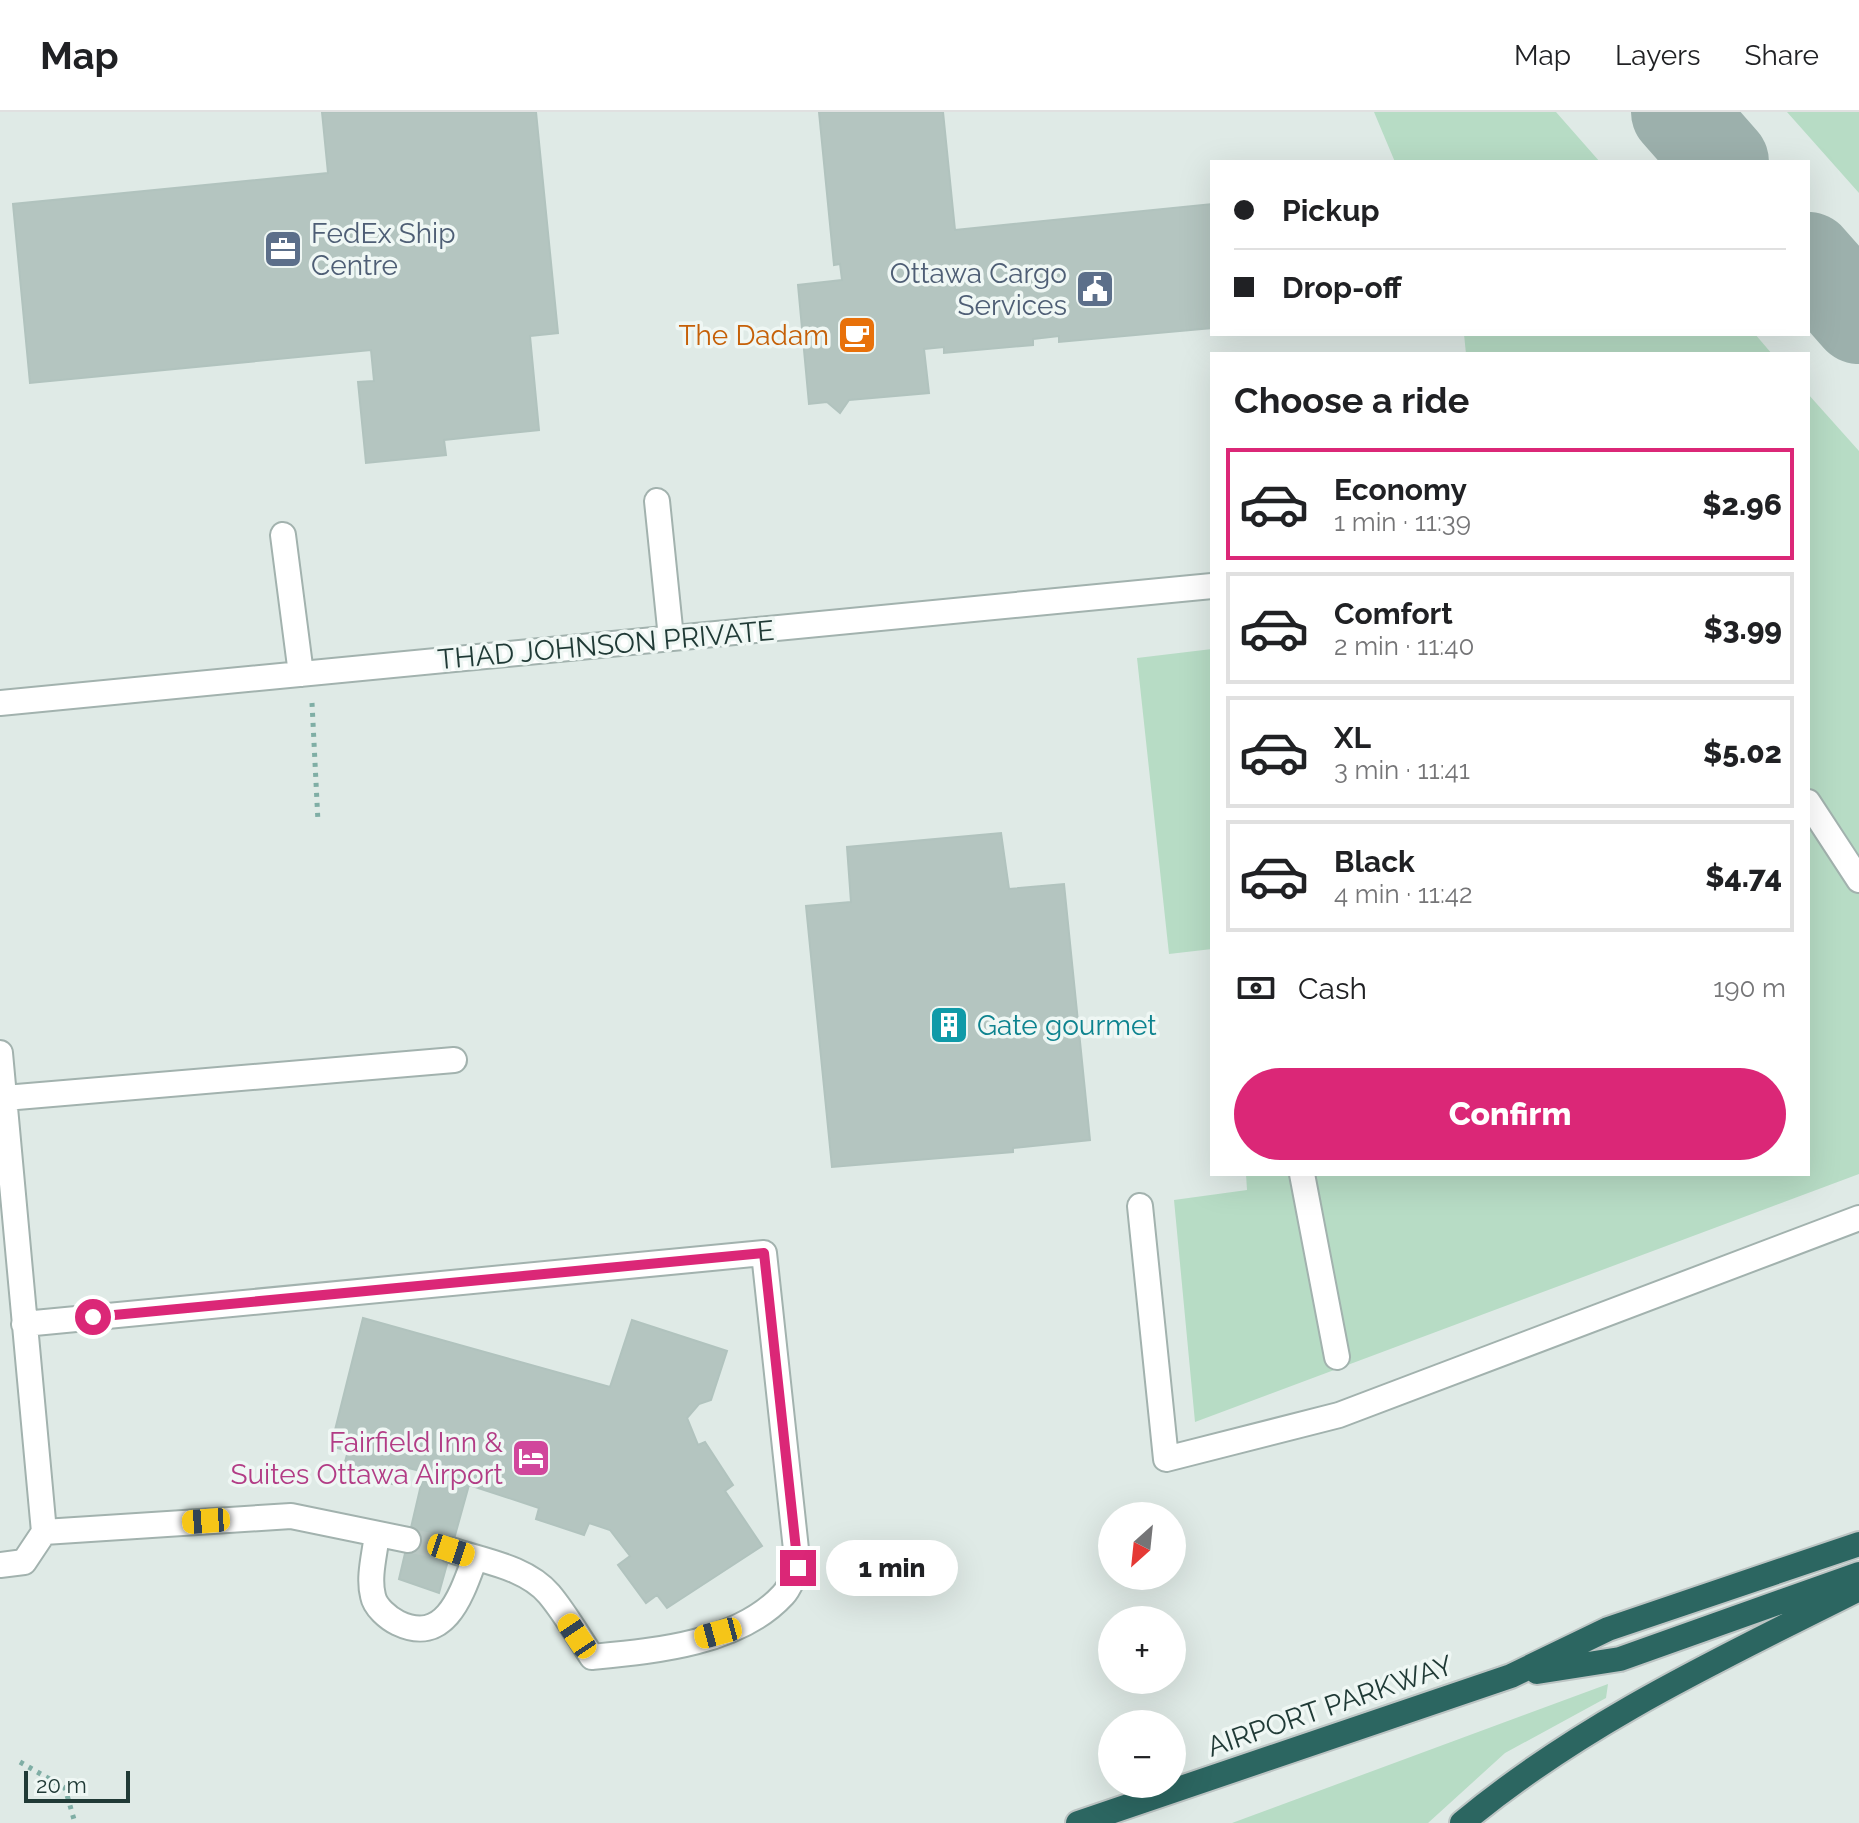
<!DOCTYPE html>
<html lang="en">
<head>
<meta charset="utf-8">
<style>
	:root { --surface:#fff; --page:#f2f2f2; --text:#202124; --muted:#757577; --line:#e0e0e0; --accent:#db2777 }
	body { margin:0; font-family:Raleway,sans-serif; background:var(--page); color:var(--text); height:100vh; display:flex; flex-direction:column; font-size:30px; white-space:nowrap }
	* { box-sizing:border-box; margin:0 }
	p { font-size:26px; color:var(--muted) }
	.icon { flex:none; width:44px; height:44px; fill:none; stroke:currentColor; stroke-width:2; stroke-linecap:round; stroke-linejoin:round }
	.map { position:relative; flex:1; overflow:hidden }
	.details { position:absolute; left:1210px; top:240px; width:600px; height:824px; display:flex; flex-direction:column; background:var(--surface); border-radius:0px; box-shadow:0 8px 32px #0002 }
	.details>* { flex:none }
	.top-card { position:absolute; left:1210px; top:48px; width:600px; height:176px; border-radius:0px; box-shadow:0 8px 32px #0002; display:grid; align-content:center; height:176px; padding:0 24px; background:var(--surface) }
	.needle { width:52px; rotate:207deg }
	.controls { position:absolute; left:1098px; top:1390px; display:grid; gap:16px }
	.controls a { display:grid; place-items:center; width:88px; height:88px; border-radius:50%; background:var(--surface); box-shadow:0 8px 32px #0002; font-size:40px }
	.scale { position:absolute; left:24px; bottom:20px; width:106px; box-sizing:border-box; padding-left:8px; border:4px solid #203a36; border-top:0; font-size:22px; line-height:28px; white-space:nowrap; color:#203a36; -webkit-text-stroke:6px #eff7f4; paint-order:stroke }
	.end { position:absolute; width:36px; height:36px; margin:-18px; border:10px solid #db2777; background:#fff; box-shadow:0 0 0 4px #fff }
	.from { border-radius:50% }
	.bubble { position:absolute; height:56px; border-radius:28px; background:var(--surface); box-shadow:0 8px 32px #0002; font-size:26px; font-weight:800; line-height:56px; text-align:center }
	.car { position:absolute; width:24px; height:48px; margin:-24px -12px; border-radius:10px; box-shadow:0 0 6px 2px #0007; background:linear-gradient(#f5c518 24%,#345 0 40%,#f5c518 0 76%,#345 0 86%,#f5c518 0) }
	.top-card b { display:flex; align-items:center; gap:28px; height:76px; font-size:30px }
	.top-card b+b { border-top:2px solid var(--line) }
	.top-card i { width:20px; height:20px; background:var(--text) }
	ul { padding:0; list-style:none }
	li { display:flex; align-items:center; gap:24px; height:112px; margin:0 16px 12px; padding:0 8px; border:4px solid var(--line); border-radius:0px }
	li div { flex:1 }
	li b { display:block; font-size:30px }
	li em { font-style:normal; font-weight:800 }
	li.active { border-color:var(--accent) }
	li>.icon { width:72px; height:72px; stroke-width:1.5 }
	h2 { padding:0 24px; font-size:36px; line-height:96px }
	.pay { display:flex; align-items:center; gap:20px; height:88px; padding:0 24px; font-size:30px }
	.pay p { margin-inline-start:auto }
	.action { display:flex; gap:16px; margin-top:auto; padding:16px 24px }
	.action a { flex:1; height:92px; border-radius:48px; background:var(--accent); color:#fff; font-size:32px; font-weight:800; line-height:92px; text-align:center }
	header { display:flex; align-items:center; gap:48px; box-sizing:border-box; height:112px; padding:0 40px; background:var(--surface); border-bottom:2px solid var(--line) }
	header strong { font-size:38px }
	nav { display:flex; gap:44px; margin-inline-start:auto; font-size:28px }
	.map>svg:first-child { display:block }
</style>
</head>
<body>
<header>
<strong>Map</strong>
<nav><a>Map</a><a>Layers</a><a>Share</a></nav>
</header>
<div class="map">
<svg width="1859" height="1711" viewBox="0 0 1859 1711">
	<rect width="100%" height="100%" fill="#dfeae6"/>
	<path fill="#b7dcc5" d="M1374,0h182l44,50h-205z
		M1787,0h72v81z
		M1464,222h291l17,20h-306z
		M1808,282l51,57v723l-664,248 -21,-222 73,-10 -1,-16h562z
		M1212,537v300l-43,5 -32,-296z
		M1608,1572l-2,14 -101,55 -77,70h-196z"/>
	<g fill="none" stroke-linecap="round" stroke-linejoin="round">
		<path stroke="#9cb0ac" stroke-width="94" d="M1678,0l44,50
			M1808,147l51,58"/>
	</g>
	<path fill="#b4c5c0" stroke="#b1c3be" stroke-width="2" d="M322,0h214l22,221 -28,3 9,94 -95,10 2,15 -80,8 -8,-81 16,-1 -3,-31 -341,33 -17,-179 315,-31z
		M819,0h124l12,118 257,-26v124l-153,14v-6l-26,3v6l-89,8v-6l-20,2 5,44 -80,7 -9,13 -13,-11 -18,2 -11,-119 44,-5 -2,-16 -6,1z
		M1001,721l8,56 55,-5 26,256 -77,8v4l-181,15 -26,-261 45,-4 -4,-55z
		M363,1206l247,69 22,-67 95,31 -16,49 -12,4 -12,14 11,27 7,-3 28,43 -8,6 37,55 -95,62 -10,-13 -11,8 -28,-38 12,-9 -20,-26 -21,-7 -5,12 -48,-16 3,-11 -70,-23 -30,108 -40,-14 25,-107 -27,-7 -5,19 -49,-15 5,-18 -17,-5z"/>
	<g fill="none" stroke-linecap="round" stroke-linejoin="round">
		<path stroke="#b9c7c3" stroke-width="24" stroke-dasharray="24 12" stroke-linecap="butt" d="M408,1428l43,10"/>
		<g stroke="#a2b2ae" stroke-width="28">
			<path id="minor" d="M657,389l14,137
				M283,423l18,139
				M0,591l1212,-117
				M1808,690l51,78
				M0,941l44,479 -20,30 -24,3
				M5,986l449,-38
				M1302,1062l35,183
				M1140,1094l26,253 173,-44 520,-197
				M24,1212l740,-71 34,315c-5,8 -8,20 -15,27 -45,49 -129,56 -191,62 -14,-21 -27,-44 -43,-63 -23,-27 -66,-33 -98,-44
				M44,1420l247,-16 117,24
				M377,1422c-2,19 -9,43 -4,62 2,11 15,22 25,27 48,23 64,-30 77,-65"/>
		</g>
		<g stroke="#bcc4c3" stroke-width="28">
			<path id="highway" d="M1537,1560l83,-13 239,-85
				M1078,1711l433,-147 97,-47 251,-85
				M1462,1711c120,-100 258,-164 397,-234"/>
		</g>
		<path stroke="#7faea5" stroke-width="5" stroke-dasharray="4 6" stroke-linecap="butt" d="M312,591l6,119
			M20,1650l45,26 10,35"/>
		<use href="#minor" stroke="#fff" stroke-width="24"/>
		<use href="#highway" stroke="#2c6661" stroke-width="24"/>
	</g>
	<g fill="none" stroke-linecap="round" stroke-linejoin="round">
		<path stroke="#db2777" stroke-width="10" d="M93,1205l671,-64 34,315"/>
	</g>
	<defs>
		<g id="office-square" transform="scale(2)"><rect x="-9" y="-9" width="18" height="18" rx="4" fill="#5c6f8a" stroke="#eff7f4"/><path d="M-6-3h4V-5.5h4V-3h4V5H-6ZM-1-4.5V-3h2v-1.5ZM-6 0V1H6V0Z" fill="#fff"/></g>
		<g id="civic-square" transform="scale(2)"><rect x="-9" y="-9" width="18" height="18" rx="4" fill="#5c6f8a" stroke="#eff7f4"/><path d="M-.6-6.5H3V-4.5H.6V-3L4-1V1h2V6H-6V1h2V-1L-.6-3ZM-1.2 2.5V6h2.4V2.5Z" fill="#fff"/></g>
		<g id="cafe-square" transform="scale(2)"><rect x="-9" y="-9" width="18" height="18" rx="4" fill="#e8710a" stroke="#eff7f4"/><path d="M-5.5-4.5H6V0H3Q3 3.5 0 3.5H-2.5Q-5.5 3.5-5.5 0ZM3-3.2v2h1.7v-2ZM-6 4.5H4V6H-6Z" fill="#fff"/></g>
		<g id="building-square" transform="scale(2)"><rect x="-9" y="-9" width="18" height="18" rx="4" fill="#0f9aa8" stroke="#eff7f4"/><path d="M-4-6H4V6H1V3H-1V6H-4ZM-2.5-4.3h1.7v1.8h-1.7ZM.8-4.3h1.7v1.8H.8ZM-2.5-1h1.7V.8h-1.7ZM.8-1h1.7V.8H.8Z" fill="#fff"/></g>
		<g id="hotel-square" transform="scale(2)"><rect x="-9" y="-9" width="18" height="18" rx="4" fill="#d1479c" stroke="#eff7f4"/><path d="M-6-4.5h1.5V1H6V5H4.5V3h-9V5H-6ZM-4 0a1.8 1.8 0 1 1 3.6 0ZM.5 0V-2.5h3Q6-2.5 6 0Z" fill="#fff"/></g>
	</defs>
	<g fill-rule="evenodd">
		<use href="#office-square" x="283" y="137"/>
		<use href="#civic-square" x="1095" y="177"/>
		<use href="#cafe-square" x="857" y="223"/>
		<use href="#building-square" x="949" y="913"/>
		<use href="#hotel-square" x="531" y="1346"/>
	</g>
	<g text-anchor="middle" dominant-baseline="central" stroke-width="7" stroke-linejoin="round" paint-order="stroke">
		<g font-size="28" fill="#4e5e75" stroke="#eff7f4" text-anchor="start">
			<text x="311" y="121">FedEx Ship<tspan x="311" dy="32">Centre</tspan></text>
			<text x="1067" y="161" text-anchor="end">Ottawa Cargo<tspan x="1067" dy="32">Services</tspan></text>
		</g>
		<g font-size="28" fill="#c56008" stroke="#eff7f4" text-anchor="end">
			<text x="829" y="223">The Dadam</text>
		</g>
		<g font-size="28" fill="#203a36" stroke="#eff7f4">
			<text transform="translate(606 533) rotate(-5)">THAD JOHNSON PRIVATE</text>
			<text transform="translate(1330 1594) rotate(-19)">AIRPORT PARKWAY</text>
		</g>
		<g font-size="28" fill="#0d838f" stroke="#eff7f4" text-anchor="start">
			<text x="977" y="913">Gate gourmet</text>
		</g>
		<g font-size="28" fill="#b23c85" stroke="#eff7f4" text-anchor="end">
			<text x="503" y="1330">Fairfield Inn &amp;<tspan x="503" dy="32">Suites Ottawa Airport</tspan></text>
		</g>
	</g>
</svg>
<div class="controls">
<a><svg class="needle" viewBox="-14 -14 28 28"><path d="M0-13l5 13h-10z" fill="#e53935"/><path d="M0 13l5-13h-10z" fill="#757577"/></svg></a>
<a>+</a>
<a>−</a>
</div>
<div class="scale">20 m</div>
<i class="end from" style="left:93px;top:1205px"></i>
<i class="end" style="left:798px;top:1456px"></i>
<div class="bubble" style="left:826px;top:1428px;width:132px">1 min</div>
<i class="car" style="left:206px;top:1409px;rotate:266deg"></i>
<i class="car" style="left:451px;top:1438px;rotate:108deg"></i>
<i class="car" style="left:718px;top:1521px;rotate:255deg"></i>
<i class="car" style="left:577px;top:1524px;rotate:326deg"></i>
<div class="top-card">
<b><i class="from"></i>Pickup</b>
<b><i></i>Drop-off</b>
</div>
<section class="details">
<h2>Choose a ride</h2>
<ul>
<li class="active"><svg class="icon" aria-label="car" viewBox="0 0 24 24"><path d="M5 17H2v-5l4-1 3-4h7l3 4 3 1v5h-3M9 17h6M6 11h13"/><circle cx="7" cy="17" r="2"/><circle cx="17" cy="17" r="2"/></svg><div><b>Economy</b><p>1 min · 11:39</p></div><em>$2.96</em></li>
<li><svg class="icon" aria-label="car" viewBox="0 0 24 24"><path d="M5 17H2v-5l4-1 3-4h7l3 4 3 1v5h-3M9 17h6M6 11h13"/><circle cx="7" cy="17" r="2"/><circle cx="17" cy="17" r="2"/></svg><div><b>Comfort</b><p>2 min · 11:40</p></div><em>$3.99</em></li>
<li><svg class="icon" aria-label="car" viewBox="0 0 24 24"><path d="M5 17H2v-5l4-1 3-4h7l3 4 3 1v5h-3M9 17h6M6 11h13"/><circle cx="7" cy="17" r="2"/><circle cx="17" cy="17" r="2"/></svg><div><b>XL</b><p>3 min · 11:41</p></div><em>$5.02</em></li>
<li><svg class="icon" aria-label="car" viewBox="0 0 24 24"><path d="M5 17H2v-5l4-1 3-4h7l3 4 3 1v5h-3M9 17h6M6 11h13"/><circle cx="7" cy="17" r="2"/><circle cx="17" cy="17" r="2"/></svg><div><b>Black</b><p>4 min · 11:42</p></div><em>$4.74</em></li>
</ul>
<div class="pay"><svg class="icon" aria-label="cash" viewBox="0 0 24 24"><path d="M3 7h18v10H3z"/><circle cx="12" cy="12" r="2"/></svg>Cash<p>190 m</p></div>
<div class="action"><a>Confirm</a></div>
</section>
</div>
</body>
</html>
